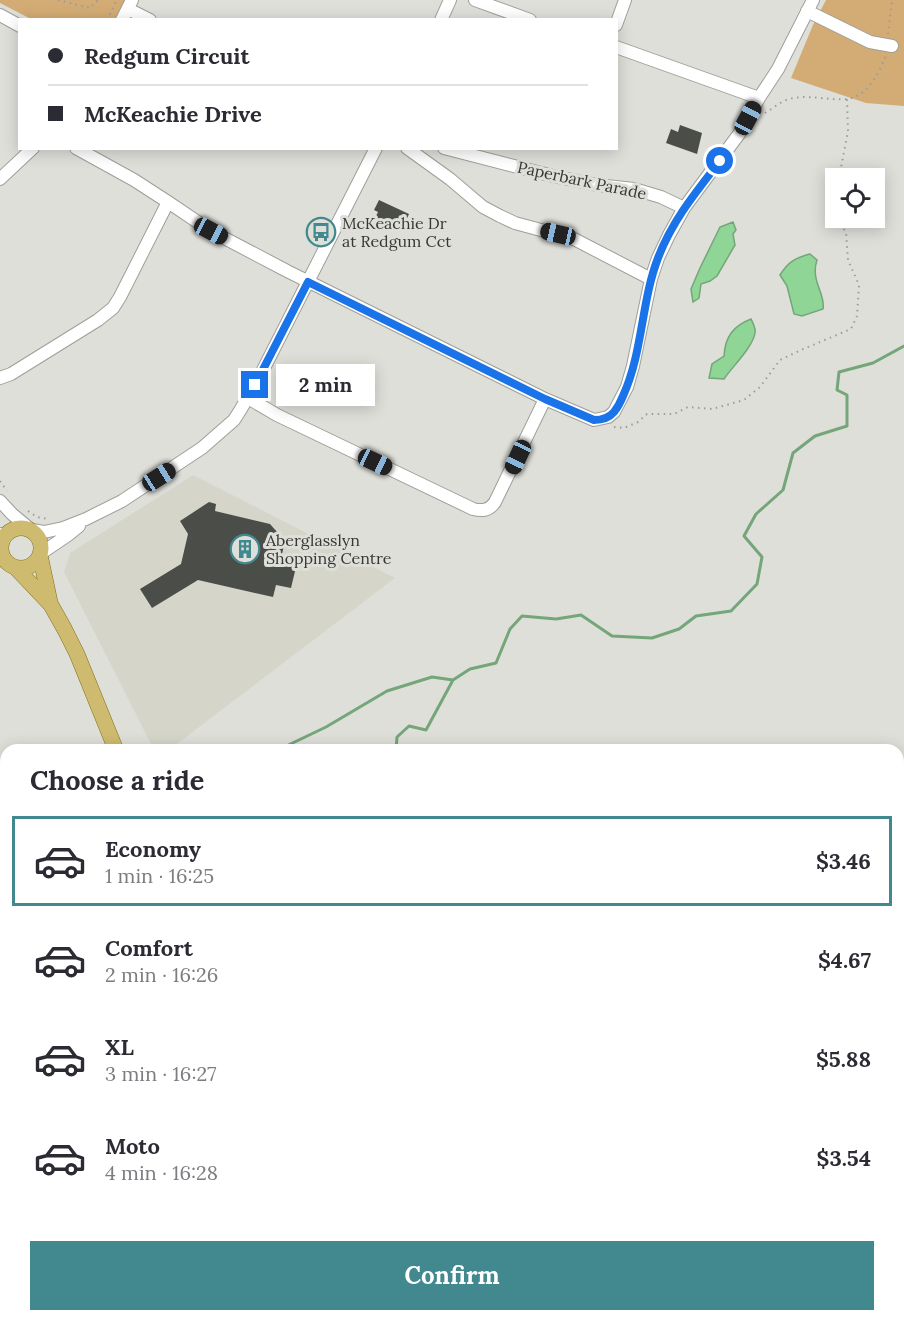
<!DOCTYPE html>
<html lang="en">
<head>
<meta charset="utf-8">
<style>
	:root { --surface:#fff; --page:#f2f2f3; --text:#2b2b33; --muted:#7c7c81; --line:#e1e1e2; --accent:#41898f }
	body { margin:0; font-family:Lora,serif; background:var(--page); color:var(--text); height:100vh; display:flex; flex-direction:column; font-size:22px; white-space:nowrap }
	* { box-sizing:border-box; margin:0 }
	p { font-size:20px; color:var(--muted) }
	.icon { flex:none; width:33px; height:33px; fill:none; stroke:currentColor; stroke-width:2; stroke-linecap:round; stroke-linejoin:round }
	.map { position:relative; flex:1; overflow:hidden }
	.side { position:absolute; left:0px; top:744px; width:904px; height:578px; display:flex; flex-direction:column; background:var(--surface); border-radius:18px 18px 0 0; box-shadow:0 3px 15px #0003 }
	.side>* { flex:none }
	.guide { position:absolute; left:18px; top:18px; width:600px; height:132px; border-radius:0px; box-shadow:0 3px 15px #0003; display:grid; align-content:center; height:132px; padding:0 30px; background:var(--surface) }
	.buttons { position:absolute; left:825px; top:168px; display:grid; gap:12px }
	.buttons a { display:grid; place-items:center; width:60px; height:60px; border-radius:0px; background:var(--surface); box-shadow:0 3px 15px #0003; font-size:30px }
	.end { position:absolute; width:27px; height:27px; margin:-14px; border:8px solid #1a73e8; background:#fff; box-shadow:0 0 0 3px #fff }
	.from { border-radius:50% }
	.bubble { position:absolute; height:42px; border-radius:0px; background:var(--surface); box-shadow:0 3px 15px #0003; font-size:20px; font-weight:700; line-height:42px; text-align:center }
	.car { position:absolute; width:18px; height:36px; margin:-18px -9px; border-radius:8px; box-shadow:0 0 4px 2px #0007; background:linear-gradient(#222 24%,#8ab4d8 0 40%,#222 0 76%,#8ab4d8 0 86%,#222 0) }
	.guide b { display:flex; align-items:center; gap:21px; height:57px; font-size:22px }
	.guide b+b { border-top:2px solid var(--line) }
	.guide i { width:15px; height:15px; background:var(--text) }
	ul { padding:0; list-style:none }
	li { display:flex; align-items:center; gap:18px; height:90px; margin:0 12px 9px; padding:0 18px; border:3px solid transparent; border-radius:0px }
	li div { flex:1 }
	li b { display:block; font-size:22px }
	li em { font-style:normal; font-weight:700 }
	li.active { border-color:var(--accent) }
	li>.icon { width:54px; height:54px; stroke-width:1.5 }
	h2 { padding:0 30px; font-size:27px; line-height:72px }
	.action { display:flex; gap:12px; margin-top:auto; padding:12px 30px }
	.action a { flex:1; height:69px; border-radius:0px; background:var(--accent); color:#fff; font-size:24px; font-weight:700; line-height:69px; text-align:center }
	.map>svg:first-child { display:block }
</style>
</head>
<body>
<div class="map">
<svg width="904" height="1321" viewBox="0 0 904 1321">
	<rect width="100%" height="100%" fill="#dfdfda"/>
	<path fill="#d5d6c9" d="M193,475l202,103 -226,172h-15l-90,-178 6,-19z"/>
	<path fill="#d3ab74" d="M0,0h128l-10,20 -87,-1 -31,-16z
		M826,0h78v106l-38,-3 -75,-25 22,-53z"/>
	<path fill="#d39e52" d="M565,1316h187l8,5h-197z"/>
	<path fill="#8ed596" stroke="#74a679" stroke-width="1.5" d="M733,222l3,8 -3,4 2,11 -18,31 -7,5 -9,3 -2,14 -6,4 -2,-13 9,-21 20,-41z
		M810,254l7,6c-7,21 9,34 6,49l-21,7 -8,-2 -7,-28 -7,-11c8,-13 15,-17 30,-21z
		M751,319c2,4 5,9 4,14 -2,14 -23,34 -31,46l-15,-1 3,-14 12,-8c1,-19 9,-30 27,-37z"/>
	<g fill="none" stroke-linecap="round" stroke-linejoin="round">
		<path stroke="#74a679" stroke-width="3" d="M278,750l48,-23 61,-36 45,-14 21,3
			M396,750l1,-13 12,-11 17,4 27,-50 17,-11 26,-6 14,-34 12,-13 34,3 25,-4 31,21 40,2 27,-9 17,-13 35,-5 26,-27 5,-27 -18,-21 12,-22 27,-24 10,-37 22,-17 32,-10v-31l-10,-5 2,-18 34,-9 31,-17
			M0,764l6,3
			M106,1321l6,-2 28,-3
			M272,1321l2,-5"/>
	</g>
	<path fill="#4b4d49" d="M680,125l22,8 -5,21 -31,-11 5,-14 7,3z
		M379,200l30,14 -7,15 -3,-1 -1,3 -24,-11 4,-8 -4,-2z
		M209,502l7,2 -1,7 55,13 15,17 -5,22 16,4 -5,21 -15,-3 -3,12 -75,-17 -46,28 -12,-19 41,-25 7,-30 -8,-13z"/>
	<g fill="none" stroke-linecap="round" stroke-linejoin="round">
		<g stroke="#9f9f9a" stroke-width="14">
			<path id="minor" d="M475,0l55,20
				M128,9l22,11
				M807,11l63,31 22,4
				M0,15l20,11
				M122,20l10,-20
				M441,20l9,-20
				M616,25l9,-25
				M616,47l143,51
				M76,148l58,32 34,22 43,29 78,41 256,127 49,21 14,-3 6,-5 13,-25 6,-21 18,-87 7,-21 11,-23 15,-27 55,-74 20,-36 19,-29 35,-69
				M407,148l43,31 33,28 17,9 15,7 59,16 77,40
				M444,148l109,28 44,9 37,4 27,8 23,11
				M0,179l33,-31
				M0,378l11,-4 87,-54 15,-12 7,-11 48,-95
				M248,398l29,17 196,94c9,2 16,2 22,-7l50,-103
				M0,501l12,13 18,15
				M32,530l12,2 19,-4 23,-9 36,-18 80,-53 32,-28 7,-11 21,-37 114,-224
				M0,534l2,6
				M40,554l28,-19 11,-9
				M0,945l6,6
				M0,1203l6,-16
				M394,1321l2,-5"/>
		</g>
		<g stroke="#84701c" stroke-width="16">
			<path id="major" d="M1 548a20 20 0 1 1 40 0a20 20 0 1 1-40 0Z
				M40,555l10,47
				M15,567l36,38 14,25 12,24 39,96
				M164,1321l1,-5"/>
		</g>
		<path stroke="#9c9c99" stroke-width="2" stroke-dasharray="1.5 4.5" stroke-linecap="butt" d="M58,0l32,8 8,-8
			M107,20l10,-20
			M888,34l4,-34
			M765,113c7,-4 14,-10 21,-13 21,-7 41,1 61,-1 21,-3 32,-26 39,-44
			M839,178l9,-47 -1,-32
			M614,427l10,1 14,-6 9,-8h27l14,-7 24,2 32,-9 16,-13 20,-27 21,-10 50,-21 6,-13 2,-31 -11,-25 -2,-28 -6,-8 -1,-6
			M0,481l7,10
			M28,511l9,6 11,2
			M898,851l6,-3
			M510,1321l2,-5"/>
		<use href="#minor" stroke="#fff" stroke-width="12"/>
		<use href="#major" stroke="#cebb6f" stroke-width="15"/>
		<path stroke="#81817e" stroke-width="3" stroke-dasharray="8 8" stroke-linecap="butt" d="M898,872l6,-3
			M521,1321l2,-5"/>
	</g>
	<g fill="none" stroke-linecap="round" stroke-linejoin="round">
		<path stroke="#1a73e8" stroke-width="8" d="M255,385l53,-103 237,117 49,21c8,0 15,-2 20,-8 4,-5 7,-11 9,-16 20,-44 18,-94 35,-138 14,-37 38,-66 62,-97"/>
	</g>
	<defs>
		<g id="bus-ring" transform="scale(1.5)"><circle r="9.5" fill="#dfdfda" stroke="#41898f" stroke-width="1.5"/><path d="M-5-6H5V4H4V6H2V4H-2V6H-4V4H-5ZM-3.5-4V0h7V-4ZM-3.5 1.2v1.5H-2V1.2ZM2 1.2v1.5H3.5V1.2Z" fill="#41898f"/></g>
		<g id="building-ring" transform="scale(1.5)"><circle r="9.5" fill="#dfdfda" stroke="#41898f" stroke-width="1.5"/><path d="M-4-6H4V6H1V3H-1V6H-4ZM-2.5-4.3h1.7v1.8h-1.7ZM.8-4.3h1.7v1.8H.8ZM-2.5-1h1.7V.8h-1.7ZM.8-1h1.7V.8H.8Z" fill="#41898f"/></g>
	</defs>
	<g fill-rule="evenodd">
		<use href="#bus-ring" x="321" y="232"/>
		<use href="#building-ring" x="245" y="549"/>
	</g>
	<g text-anchor="middle" dominant-baseline="central" stroke-width="6" stroke-linejoin="round" paint-order="stroke">
		<g font-size="16" fill="#373735" stroke="#dfdfda">
			<text transform="translate(582 180) rotate(12)">Paperbark Parade</text>
		</g>
		<g font-size="16" fill="#373735" stroke="#dfdfda" text-anchor="start">
			<text x="342" y="223">McKeachie Dr<tspan x="342" dy="18">at Redgum Cct</tspan></text>
			<text x="266" y="540">Aberglasslyn<tspan x="266" dy="18">Shopping Centre</tspan></text>
		</g>
	</g>
</svg>
<div class="buttons">
<a><svg class="icon" aria-label="locate" viewBox="0 0 24 24"><circle cx="12" cy="12" r="6"/><path d="M12 2v4M12 18v4M2 12h4M18 12h4"/></svg></a>
</div>
<i class="end from" style="left:720px;top:161px"></i>
<i class="end" style="left:255px;top:385px"></i>
<div class="bubble" style="left:276px;top:364px;width:99px">2 min</div>
<i class="car" style="left:748px;top:118px;rotate:28deg"></i>
<i class="car" style="left:211px;top:231px;rotate:118deg"></i>
<i class="car" style="left:558px;top:234px;rotate:283deg"></i>
<i class="car" style="left:518px;top:457px;rotate:205deg"></i>
<i class="car" style="left:375px;top:462px;rotate:115deg"></i>
<i class="car" style="left:159px;top:477px;rotate:58deg"></i>
<div class="guide">
<b><i class="from"></i>Redgum Circuit</b>
<b><i></i>McKeachie Drive</b>
</div>
<section class="side">
<h2>Choose a ride</h2>
<ul>
<li class="active"><svg class="icon" aria-label="car" viewBox="0 0 24 24"><path d="M5 17H2v-5l4-1 3-4h7l3 4 3 1v5h-3M9 17h6M6 11h13"/><circle cx="7" cy="17" r="2"/><circle cx="17" cy="17" r="2"/></svg><div><b>Economy</b><p>1 min · 16:25</p></div><em>$3.46</em></li>
<li><svg class="icon" aria-label="car" viewBox="0 0 24 24"><path d="M5 17H2v-5l4-1 3-4h7l3 4 3 1v5h-3M9 17h6M6 11h13"/><circle cx="7" cy="17" r="2"/><circle cx="17" cy="17" r="2"/></svg><div><b>Comfort</b><p>2 min · 16:26</p></div><em>$4.67</em></li>
<li><svg class="icon" aria-label="car" viewBox="0 0 24 24"><path d="M5 17H2v-5l4-1 3-4h7l3 4 3 1v5h-3M9 17h6M6 11h13"/><circle cx="7" cy="17" r="2"/><circle cx="17" cy="17" r="2"/></svg><div><b>XL</b><p>3 min · 16:27</p></div><em>$5.88</em></li>
<li><svg class="icon" aria-label="car" viewBox="0 0 24 24"><path d="M5 17H2v-5l4-1 3-4h7l3 4 3 1v5h-3M9 17h6M6 11h13"/><circle cx="7" cy="17" r="2"/><circle cx="17" cy="17" r="2"/></svg><div><b>Moto</b><p>4 min · 16:28</p></div><em>$3.54</em></li>
</ul>
<div class="action"><a>Confirm</a></div>
</section>
</div>
</body>
</html>
